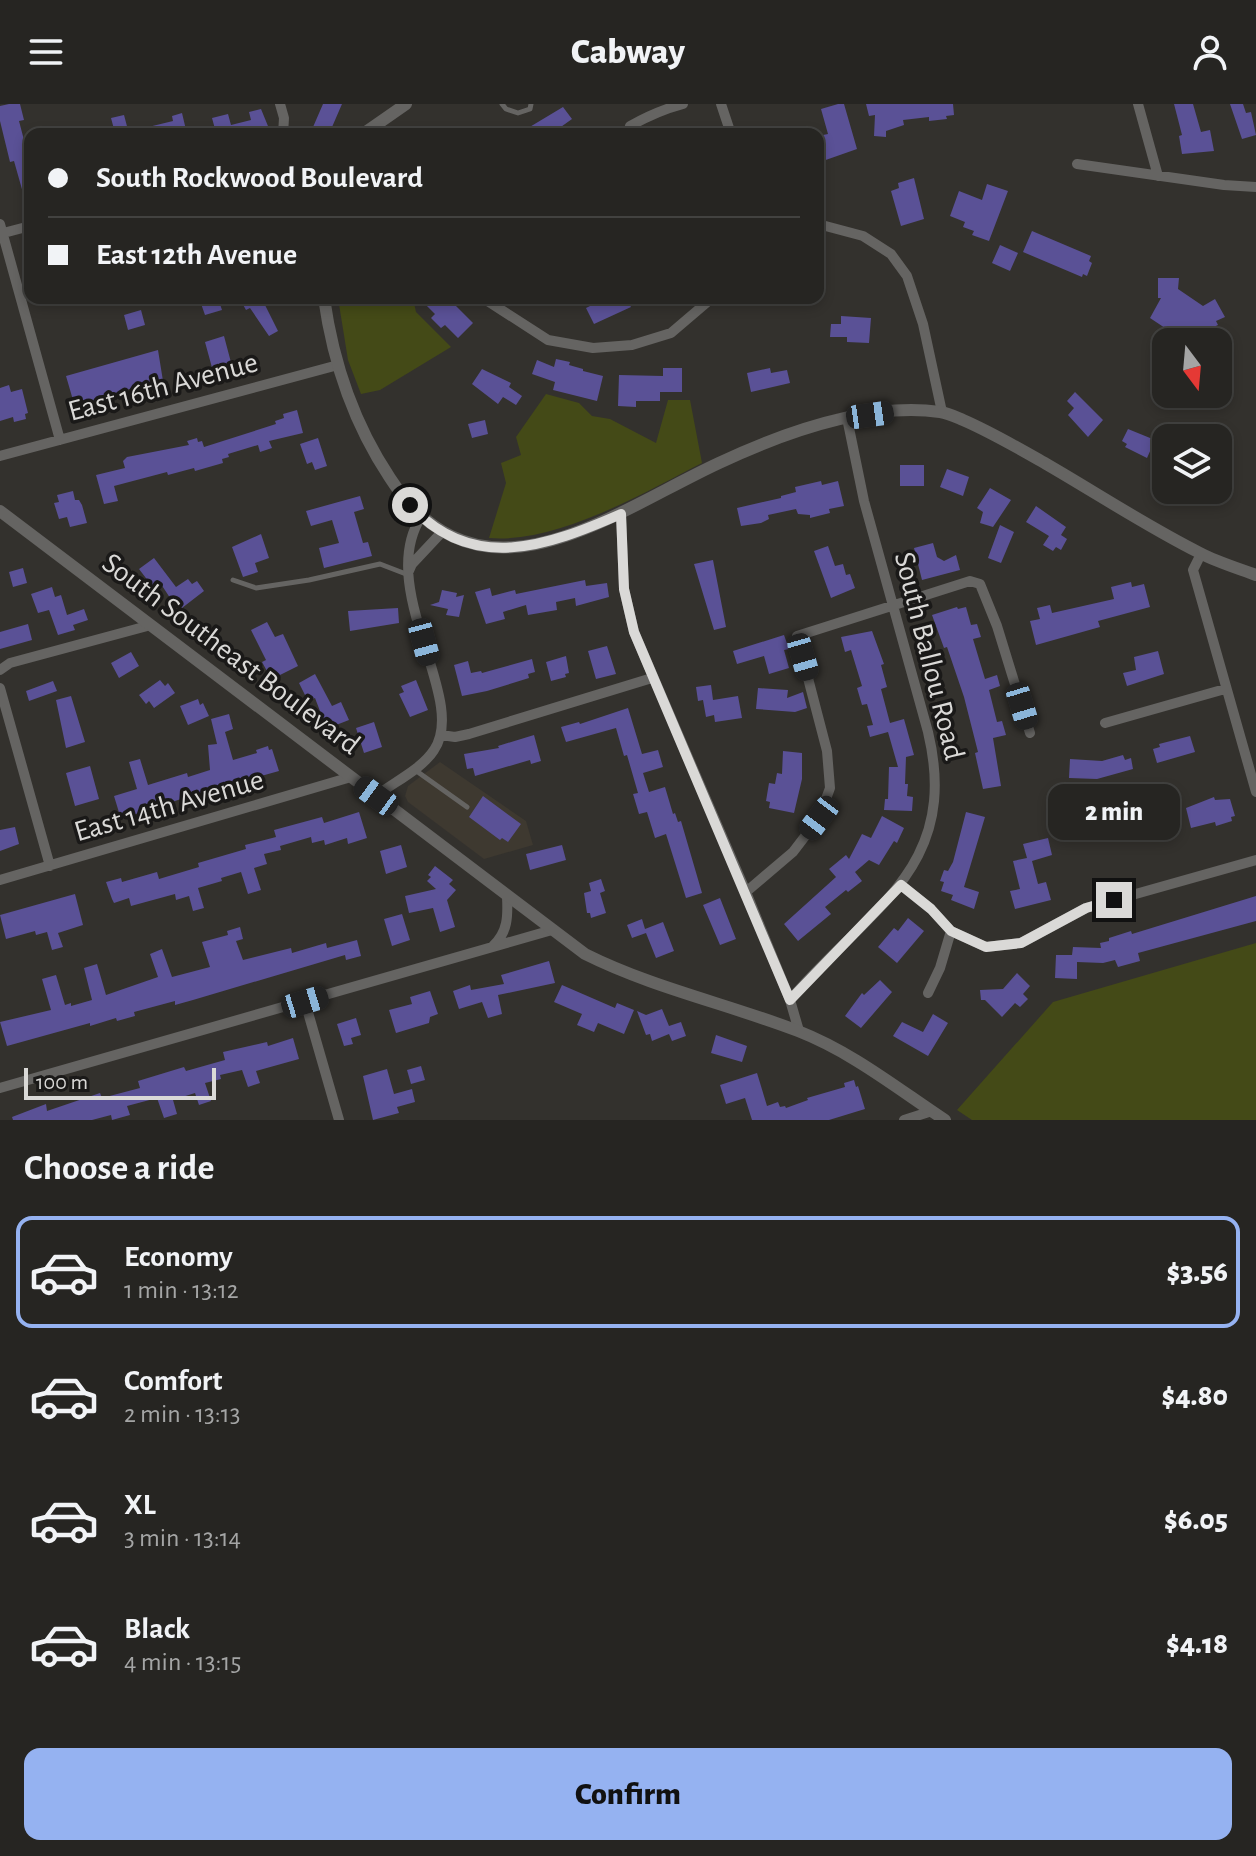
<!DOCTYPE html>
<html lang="en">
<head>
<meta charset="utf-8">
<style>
	:root { --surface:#262522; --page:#2e2d2a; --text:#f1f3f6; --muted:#a4a5a5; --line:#424240; --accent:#95b2f1 }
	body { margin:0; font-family:"Alegreya Sans",sans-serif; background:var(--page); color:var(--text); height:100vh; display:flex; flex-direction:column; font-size:30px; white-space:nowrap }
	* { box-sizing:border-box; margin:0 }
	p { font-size:26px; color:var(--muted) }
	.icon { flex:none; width:44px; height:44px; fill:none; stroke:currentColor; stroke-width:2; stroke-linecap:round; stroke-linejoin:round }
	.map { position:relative; height:1016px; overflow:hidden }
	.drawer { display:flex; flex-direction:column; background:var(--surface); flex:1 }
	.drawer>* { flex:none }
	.hud { position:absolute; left:24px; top:24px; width:800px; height:176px; border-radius:16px; box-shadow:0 4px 12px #0003,0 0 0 2px var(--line); display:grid; align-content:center; height:176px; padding:0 24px; background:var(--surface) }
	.needle { width:52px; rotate:164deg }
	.buttons { position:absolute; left:1152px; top:224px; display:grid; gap:16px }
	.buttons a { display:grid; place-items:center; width:80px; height:80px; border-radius:16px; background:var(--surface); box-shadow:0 4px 12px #0003,0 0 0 2px var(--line); font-size:40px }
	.scale { position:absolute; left:24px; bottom:20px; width:192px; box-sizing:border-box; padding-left:8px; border:4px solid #dad9d7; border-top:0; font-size:22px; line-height:28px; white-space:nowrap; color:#dad9d7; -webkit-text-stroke:6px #1a1918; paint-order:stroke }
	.end { position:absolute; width:36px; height:36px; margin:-18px; border:10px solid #dad9d7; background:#111; box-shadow:0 0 0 4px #111 }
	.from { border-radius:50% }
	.bubble { position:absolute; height:56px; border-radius:16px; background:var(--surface); box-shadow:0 4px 12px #0003,0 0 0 2px var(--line); font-size:26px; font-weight:800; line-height:56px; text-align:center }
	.car { position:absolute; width:24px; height:48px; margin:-24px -12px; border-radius:10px; box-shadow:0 0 6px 2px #0007; background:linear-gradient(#222 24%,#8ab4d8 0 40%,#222 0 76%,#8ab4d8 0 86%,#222 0) }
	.hud b { display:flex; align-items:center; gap:28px; height:76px; font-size:30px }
	.hud b+b { border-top:2px solid var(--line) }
	.hud i { width:20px; height:20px; background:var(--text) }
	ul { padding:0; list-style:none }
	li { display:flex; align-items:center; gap:24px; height:112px; margin:0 16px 12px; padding:0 8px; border:4px solid transparent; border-radius:16px }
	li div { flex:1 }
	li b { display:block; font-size:30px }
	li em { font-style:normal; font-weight:800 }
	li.on { border-color:var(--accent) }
	li>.icon { width:72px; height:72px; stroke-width:1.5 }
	h2 { padding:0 24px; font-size:36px; line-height:96px }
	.primary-button { display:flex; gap:16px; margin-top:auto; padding:16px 24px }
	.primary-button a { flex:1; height:92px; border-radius:16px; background:var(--accent); color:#111; font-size:32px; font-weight:800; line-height:92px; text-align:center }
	header { display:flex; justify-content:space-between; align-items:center; height:104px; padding:0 24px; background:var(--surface); font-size:36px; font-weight:800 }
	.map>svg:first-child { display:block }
</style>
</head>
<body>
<header><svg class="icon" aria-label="menu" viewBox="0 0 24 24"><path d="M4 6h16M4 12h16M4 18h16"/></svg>Cabway<svg class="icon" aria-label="person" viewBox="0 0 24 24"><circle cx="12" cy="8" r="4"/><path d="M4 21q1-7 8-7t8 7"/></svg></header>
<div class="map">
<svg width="1256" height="1016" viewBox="0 0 1256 1016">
	<rect width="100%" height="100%" fill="#33312d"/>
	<path fill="#3e3930" d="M440,658l86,59 7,24 -49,14 -76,-57 -3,-6 3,-10z"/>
	<path fill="#444a17" d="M338,194h75l3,14 35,35 -71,43 -19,4 -13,-34z
		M546,290l33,9 13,13 18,3 46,24 12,-43h22l12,63c-59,30 -145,81 -213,75l17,-55 -5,-20 20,-8 -5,-18z
		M1256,839v177h-284l-15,-10 96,-108z"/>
	<path fill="#5a5196" d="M9,0h11l4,16 -5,1 11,42v43l-3,1 -13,-46 -4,1 -10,-41v-15z
		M323,0h19l-13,30h-19z
		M838,0h6l13,45 -37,13 -2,-26 10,-2 -7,-25z
		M866,0h87l1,11 -8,1 1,3 -18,2v-4l-26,3 1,5 -18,6v6l-12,-1 1,-21 -6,1z
		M1174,0h19l8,28 9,-2 4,21 -32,3 -3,-18 3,-1z
		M1230,0h13l3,9 5,-1 5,23 -14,4z
		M563,3l9,12 -14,10 4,5h-44z
		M261,5l9,22 -13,3h-45v-4l3,-1 -3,-11 16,-4 3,11 20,-5 -2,-8z
		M182,9l5,21h-50l-1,-4 37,-9 -1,-5z
		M124,11l4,15 -13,3 -4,-15z
		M914,74l10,41 -23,7 -10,-35 8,-3 -1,-5z
		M987,80l21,7 -19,50 -17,-6 2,-4 -11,-4 2,-5 -15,-6 9,-25 23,9z
		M1032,127l59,25 -2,5 3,2 -5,13 -4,-2 -1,3 -59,-25z
		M1000,141l18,8 -8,18 -18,-8z
		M1158,174h21l-1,11 25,17 12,-7 10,18 -9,4 2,4 -15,7 -8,10 -15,-4 -30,-20 11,-20h-3z
		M199,194h19l4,12 -17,5z
		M245,194h24l-6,3 15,30 -9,5 -19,-28 -4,2 -5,-9z
		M432,194h16l25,25 -15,15 -13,-13 -4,3 -10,-10 4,-4 -10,-10z
		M606,194h20l5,9 -37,17 -8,-16z
		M141,206l4,15 -17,5 -4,-15z
		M841,212l30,2 -2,25 -22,-1v-5h-17l1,-13h10z
		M224,232l9,34 -19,5 -9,-33z
		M158,246l5,31 -10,2 2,6 -13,3 -1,-6 -44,12 1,3 -23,6 -9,-31z
		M556,255l14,3 -1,3 14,4v2l20,5 -6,25 -44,-11 2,-8 -23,-8 5,-14 17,7z
		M663,264h19v24h-22v9h-24v6l-18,-1 1,-31 44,1z
		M770,264l1,5 16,-3 3,13 -39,9 -4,-19z
		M482,265l29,14 -2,4 13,9 -6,9 -13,-8 -5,7 -26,-20z
		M9,281l2,7 11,-3 6,24 -3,1 1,5 -12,3 -1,-5 -13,4v-33z
		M1075,288l28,28 -15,17 -20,-22 6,-7 -7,-7z
		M297,306l6,23 -34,8 3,7 -12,4 -2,-7 -30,9 1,3 -7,2 1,4 -28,8 -1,-3 -26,7 -1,-3 -53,14 4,15 -14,3 -8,-29 29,-7 -2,-7 4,-4 62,-12 -2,-4 10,-3 1,4 4,-1 2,6 72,-23 -1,-3 9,-3 -1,-4z
		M485,316l3,14 -16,4 -4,-14z
		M1128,325l27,11 -8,18 -22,-11 2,-3 -5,-3z
		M318,334l9,28 -12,4 -3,-8 -5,2 -7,-20z
		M900,361h24v21h-24z
		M947,365l22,8 -6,19 -23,-9z
		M821,377l1,4 16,-4 6,25 -15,3 1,4 -20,5v-3l-12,-1 -2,-5 -28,6 1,4 -8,4 -20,3 -4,-18 44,-10v-2l15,-4 -1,-5z
		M990,384l21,12 -18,27 -13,-4 3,-11 -6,-4z
		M73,387l2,9h4l3,5 5,18 -17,4 -3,-10 -8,2 -5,-16 5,-1 -2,-7z
		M360,392l4,13 -10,3 9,31 5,-1 4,14 -48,12 -5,-20 20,-5 -7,-23 -21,6 -5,-15z
		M1036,402l30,21 -5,8 6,4 -6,11 -5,-3 -3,4 -10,-6 6,-9 -23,-14z
		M1000,421l14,7 -13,31 -13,-5z
		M261,430l8,24 -14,5 3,9 -15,5 -11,-30z
		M933,439l4,14 7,4 12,-6 4,15 -38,10 -8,-32z
		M828,442l7,20 8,-2 3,11 4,-1 5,14 -24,10 -17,-47z
		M154,454l22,29 12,-8 4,5 5,-3 7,10 -22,17 -4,-6 -4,2 -15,-23 -7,5 -13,-17z
		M713,456l13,67 -12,3 -20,-66z
		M23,464l4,15 -14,4 -4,-15z
		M585,476l1,6 21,-3 2,14 -33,9 -1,-8 -19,4 1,8 -29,5 -2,-10 -23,7 2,7 -19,5 -11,-32 15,-4 2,8 23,-6 1,4z
		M1131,478l1,5 12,-3 6,23 -52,14 2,6 -64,18 -6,-24 10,-2 -3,-11 13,-3 2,8 62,-14 -3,-12z
		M52,483l3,10 6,-2 6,20 17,-6 4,11 -15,5 2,5 -17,5 -9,-25 -11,3 -7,-19z
		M442,486l15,3 -1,4 8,-2 -5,22 -13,-2 2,-6 -18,-4 9,-3z
		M957,503l1,2 8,-2 5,18 6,-1 4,13 -8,2 12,40 12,-4 3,11 -11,4 8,32 5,-1 4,14 -13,3 8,48 -18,3 -8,-36 3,-1 -14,-55 -17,-50 -3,1 -12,-33z
		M398,504l1,15 -49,8 -2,-20z
		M267,518l8,15 8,-3 15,32 -24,12 -3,-6 -3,1 -6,-11 4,-2 -15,-30z
		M28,520l4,16 -32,9v-17z
		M872,527l12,33 -3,1 6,22 -6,2 9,34 14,-4 10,36 -8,2 -1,27h3l-1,12 6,1 -1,14 -28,-1 1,-11h3l1,-32h9l-10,-35 -18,5 -3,-11 6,-1 -6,-21 -5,1 -5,-17 5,-2 -11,-36 -6,2 -4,-15z
		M784,531l5,14 -5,1 5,18 -20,6 -5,-18 -27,8 -4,-13z
		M607,542l9,28 -20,5 -8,-28z
		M1158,547l6,23 -37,12 -4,-13 13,-3 -2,-13z
		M131,548l8,14 -20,12 -8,-15z
		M566,552l3,17 -4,1 1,3 -15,4 -5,-19z
		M532,555l3,13 -7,2 1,4 -42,13 -25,5 -8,-31 14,-4 3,12 10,-2 1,2z
		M315,570l17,32 9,-4 8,18 -18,7 -4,-9 -4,1 -8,-21 -7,3 -9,-18z
		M160,576l5,6 3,-3 7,10 -21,15 -5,-7 -3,3 -7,-9z
		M416,576l12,30 -18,7 -11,-23 5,-2 -3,-6z
		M53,577l4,10 -28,10 -3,-10z
		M711,581l2,15 25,-4 4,22 -27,4 -1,-7 -8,2 -3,-17 -5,1 -2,-14z
		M758,584l30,2 -1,8 16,-6 4,16 -12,4 -39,-3z
		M71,592l14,46 -19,6 -10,-48z
		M198,595l2,6 3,-2 6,13 -21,9 -8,-19z
		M628,604l14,46 16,-4 5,17 -20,6 6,19 16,-5 8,27 2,-1 3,9 3,-1 21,72 -16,5 -20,-64 -11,4 -8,-26 -8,2 -6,-20 5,-1 -11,-38 -3,1 -8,-28 -50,14 -5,-15 18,-5 1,2z
		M229,610l4,15 -8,3 8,28 24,-7 -1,-3 12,-4 1,4 3,-1 7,22 -92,26 -66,22 -7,-23 23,-7 -8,-27 11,-3 8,26 39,-12 1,4 22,-7 -2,-25 9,-1 -6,-25z
		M374,618l8,25 -18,6 -8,-25z
		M534,631l7,26 -10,3 -1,-4 -55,16 -2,-8 -6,1 -3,-15 35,-6 -1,-2z
		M1190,632l5,16 -38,11 -4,-14 7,-2 -1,-3z
		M783,647l19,2v26l-8,34 -25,-5 1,-6 -4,-1 3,-18 6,1 2,-11 5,1z
		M1123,651l2,5 6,-2 2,11 -36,10 -28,-1 1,-19 32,2z
		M90,662l9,33 -24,7 -9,-33z
		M483,692l38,28 -13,18 -6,-4 -2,2 -31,-23z
		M1214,693l1,3 15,-1 5,17 -4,1 1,4 -16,5 -1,-4 -24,6 -5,-20z
		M359,708l8,26 -19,6 -1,-6 -22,7 -1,-5 -12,3 -1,-6 -31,9 1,4 -17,4 3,10 -13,4 7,22 -13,4 -7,-22 -20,6 1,3 -24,7 6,20 -11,3 -4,-15 -13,4 -1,-6 -44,12 -2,-8 -15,5 -2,-4 -6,-17 15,-4 1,4 35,-10 2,7 40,-12 -1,-4 48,-14 -1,-4 31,-8 -2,-7 48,-13 2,6z
		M966,708l19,5 -21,70 15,5 -5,17 -23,-9 2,-5 -12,-4 3,-9 -4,-1 4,-11 4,1 5,-9z
		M882,712l22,12 -7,15 -3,-2 -15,24 -10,-5 -14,12 7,9 -14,11 -2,-2 -21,17 6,7 -33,27 -14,-17 52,-47 -7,-8 17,-14 3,4 13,-25 9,4z
		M15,723l4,17 -19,7v-21z
		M1048,734l4,17 -20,6 6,23 8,-2 5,18 -36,9 -5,-18 10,-2 -7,-28 14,-3 -4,-14z
		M401,741l6,22 -21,7 -6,-23z
		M562,741l4,15 -36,10 -4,-16z
		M435,762l18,14 -4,4 7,6 -9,10 8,27 -15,5 -7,-24 -24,5 -4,-17 31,-7 -9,-8 4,-4 -3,-2z
		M601,775l4,12 -5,2 6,20 -15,5 -1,-5h-3l-3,-20 7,-2 -2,-8z
		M75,790l8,31 -25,8 5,14 -11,3 -5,-18 -11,3 -1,-4 -29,8 -6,-24z
		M1256,792v25l-118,32 2,8 -22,6 -3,-7 -12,3 -26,-1v17l-22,-1 1,-23h16l1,-8 28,1 -1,-5 9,-2v-3l22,-7 1,3z
		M720,794l16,41 -16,6 -17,-40z
		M402,810l8,26 -18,6 -8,-27z
		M908,814l16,13 -27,32 -19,-16 16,-19 4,3z
		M642,815l3,10 18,-7 11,29 -18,7 -10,-25 -14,5 -5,-13z
		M240,823l3,12 -7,2 7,19 48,-12 1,5 34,-10 1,5 30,-8 4,16 -15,4 -1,-5 -152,45 -18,5v-4l-41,11 1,4 -18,5 -1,-3 -26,8v-3l-83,23 -7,-24 51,-12 -9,-31 14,-4 9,30 6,-2v3l21,-6 -8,-32 13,-4 9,31 52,-18 -8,-23 12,-5 10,28 38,-10 -8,-25 26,-7 -1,-4z
		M549,857l6,22 -57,12 4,19 -14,4 -6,-16 -23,7 -6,-18 17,-6 1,5 33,-6 -3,-9z
		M1017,869l13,13 -7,8 5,5 -8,8 -5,-4 -13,14 -17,-17h-4l-1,-10 23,-1z
		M880,876l12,12 -31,36 -16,-12 17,-23 2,2z
		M562,881l53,23 2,-5 17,7 -10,24 -26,-11 -4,9 -17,-7 5,-11 -28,-12z
		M430,887l8,23 -8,3 -1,6 -33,10 -7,-23 23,-6 -2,-7z
		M662,905l7,17 12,-4 5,14 -14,5 -3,-7 -17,7 -2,-7 -4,1 -9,-24 9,4z
		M933,910l15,9 -20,33 -35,-20 9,-14 21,10z
		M356,914l5,17 -10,3 2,6 -9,2 -7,-22z
		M716,931l31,11 -5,16 -31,-9z
		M293,934l6,21 -43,12 4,12 -12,4 -6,-17 -22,5 1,4 -16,4 6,18 -12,4 -4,-12 -22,7 4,14 -13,4 -7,-20 -30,8 3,9 -18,5 -1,-5 -19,5h-79l-1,-3 34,-13 1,7 53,-18 2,5 38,-10 -2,-7 46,-14 2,4 39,-11 -2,-8 44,-10 1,4z
		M421,962l4,14 -14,4 -4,-14z
		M387,965l7,25 18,-5 3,13 -18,5 2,6 -26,7 -10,-44z
		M757,969l10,33 11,-4 2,5 5,-1 1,2 22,-8 -1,-2 38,-11 -1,-4 10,-3 2,7 2,-1 7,23 -36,11h-77l-7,-22 -19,6 -6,-19z"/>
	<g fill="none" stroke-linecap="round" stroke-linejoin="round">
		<path stroke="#656462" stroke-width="5" d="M502,0l4,5 12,4 12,-4 1,-5
			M233,476l23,8 53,-8 71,-16 26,10
			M415,666l52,37"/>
		<path stroke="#656462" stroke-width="10" d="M280,0l4,14 -1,16
			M721,0l10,30
			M1138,0l20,72
			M628,30l2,-8c18,-10 34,-17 53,-22
			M1077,60l147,21 32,2
			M0,120l60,216
			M818,120l45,12 28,18 16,22 16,48 19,88
			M0,130l30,-8
			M483,194l65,42 45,8 39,-3 39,-12 41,-35
			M0,352l338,-91
			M621,410l3,75 10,43 112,260 44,108 9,31
			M1201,450l-8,16 63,222
			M408,469l4,-9 30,-32
			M0,566l10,-7 141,-38
			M0,584l50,178
			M1105,619l120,-34
			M441,631l14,2 14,-3 183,-56
			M376,692c18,-14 46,-27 58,-46 35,-51 -59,-161 -13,-233
			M0,776l351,-103
			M901,781l30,24 20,22 35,16 35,-4 65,-35 170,-48
			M746,788l47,-40 26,-34 11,-30 -3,-37 -30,-115 173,-55 10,3 17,42 33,107
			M493,842c15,-14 15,-30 14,-49
			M928,889l12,-25 11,-37
			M790,896c77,-91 171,-130 138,-268l-64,-231 -17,-83
			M305,898l34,118
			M0,984l552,-158
			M904,1016l28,-9"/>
		<path stroke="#656462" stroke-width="12" d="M363,30l43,-30
			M324,194c9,64 30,126 66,180 90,139 221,35 329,-15 64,-30 149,-61 221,-51 8,1 16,5 23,8 30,13 57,29 85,45 50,29 100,62 152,88 17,9 37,15 56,22
			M0,407l585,443c68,34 143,50 213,77 54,21 100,58 147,89"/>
	</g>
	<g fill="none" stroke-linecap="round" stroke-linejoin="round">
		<path stroke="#dad9d7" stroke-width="10" d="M410,401c62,69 138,41 211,9l3,75 10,43 156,368 111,-115 30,24 20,22 35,16 35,-4 65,-35 28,-8"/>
	</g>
	<g text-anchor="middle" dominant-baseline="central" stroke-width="7" stroke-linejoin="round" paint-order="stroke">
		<g font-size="30" fill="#dad9d7" stroke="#1a1918">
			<text transform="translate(163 283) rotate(-15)">East 16th Avenue</text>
			<text transform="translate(231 550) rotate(37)">South Southeast Boulevard</text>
			<text transform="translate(929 552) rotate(76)">South Ballou Road</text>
			<text transform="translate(169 702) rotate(-16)">East 14th Avenue</text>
		</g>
	</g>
</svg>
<div class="buttons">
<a><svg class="needle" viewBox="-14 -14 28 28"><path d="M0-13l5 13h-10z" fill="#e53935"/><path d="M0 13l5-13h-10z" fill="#a4a5a5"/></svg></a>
<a><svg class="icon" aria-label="layers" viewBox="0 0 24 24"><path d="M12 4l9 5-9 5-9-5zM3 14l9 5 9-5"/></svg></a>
</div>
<div class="scale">100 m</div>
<i class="end from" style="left:410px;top:401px"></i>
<i class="end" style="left:1114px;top:796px"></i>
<div class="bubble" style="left:1048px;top:680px;width:132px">2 min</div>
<i class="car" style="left:870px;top:311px;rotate:82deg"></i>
<i class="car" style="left:424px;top:538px;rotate:165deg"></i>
<i class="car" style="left:803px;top:553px;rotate:164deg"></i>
<i class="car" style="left:1022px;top:602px;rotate:163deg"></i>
<i class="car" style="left:376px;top:692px;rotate:306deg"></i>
<i class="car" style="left:819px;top:714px;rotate:217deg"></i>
<i class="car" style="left:305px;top:898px;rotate:73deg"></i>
<div class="hud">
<b><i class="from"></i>South Rockwood Boulevard</b>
<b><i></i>East 12th Avenue</b>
</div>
</div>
<section class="drawer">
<h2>Choose a ride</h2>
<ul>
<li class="on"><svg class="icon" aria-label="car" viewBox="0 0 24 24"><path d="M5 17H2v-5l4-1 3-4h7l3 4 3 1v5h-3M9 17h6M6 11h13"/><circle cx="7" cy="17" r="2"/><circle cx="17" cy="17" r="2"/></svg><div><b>Economy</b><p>1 min · 13:12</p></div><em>$3.56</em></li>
<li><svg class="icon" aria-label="car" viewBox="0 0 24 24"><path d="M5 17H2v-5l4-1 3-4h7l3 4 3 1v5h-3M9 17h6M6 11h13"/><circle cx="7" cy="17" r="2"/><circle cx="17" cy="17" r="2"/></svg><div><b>Comfort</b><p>2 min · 13:13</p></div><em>$4.80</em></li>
<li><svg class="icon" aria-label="car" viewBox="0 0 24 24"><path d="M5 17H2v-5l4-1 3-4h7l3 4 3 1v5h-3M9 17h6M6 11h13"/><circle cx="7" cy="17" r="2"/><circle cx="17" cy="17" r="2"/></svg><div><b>XL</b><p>3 min · 13:14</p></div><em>$6.05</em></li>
<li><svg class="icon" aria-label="car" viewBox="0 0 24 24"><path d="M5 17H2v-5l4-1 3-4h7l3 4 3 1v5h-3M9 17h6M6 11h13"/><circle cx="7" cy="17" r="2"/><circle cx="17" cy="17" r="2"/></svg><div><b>Black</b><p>4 min · 13:15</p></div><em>$4.18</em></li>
</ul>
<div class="primary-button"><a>Confirm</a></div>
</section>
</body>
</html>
